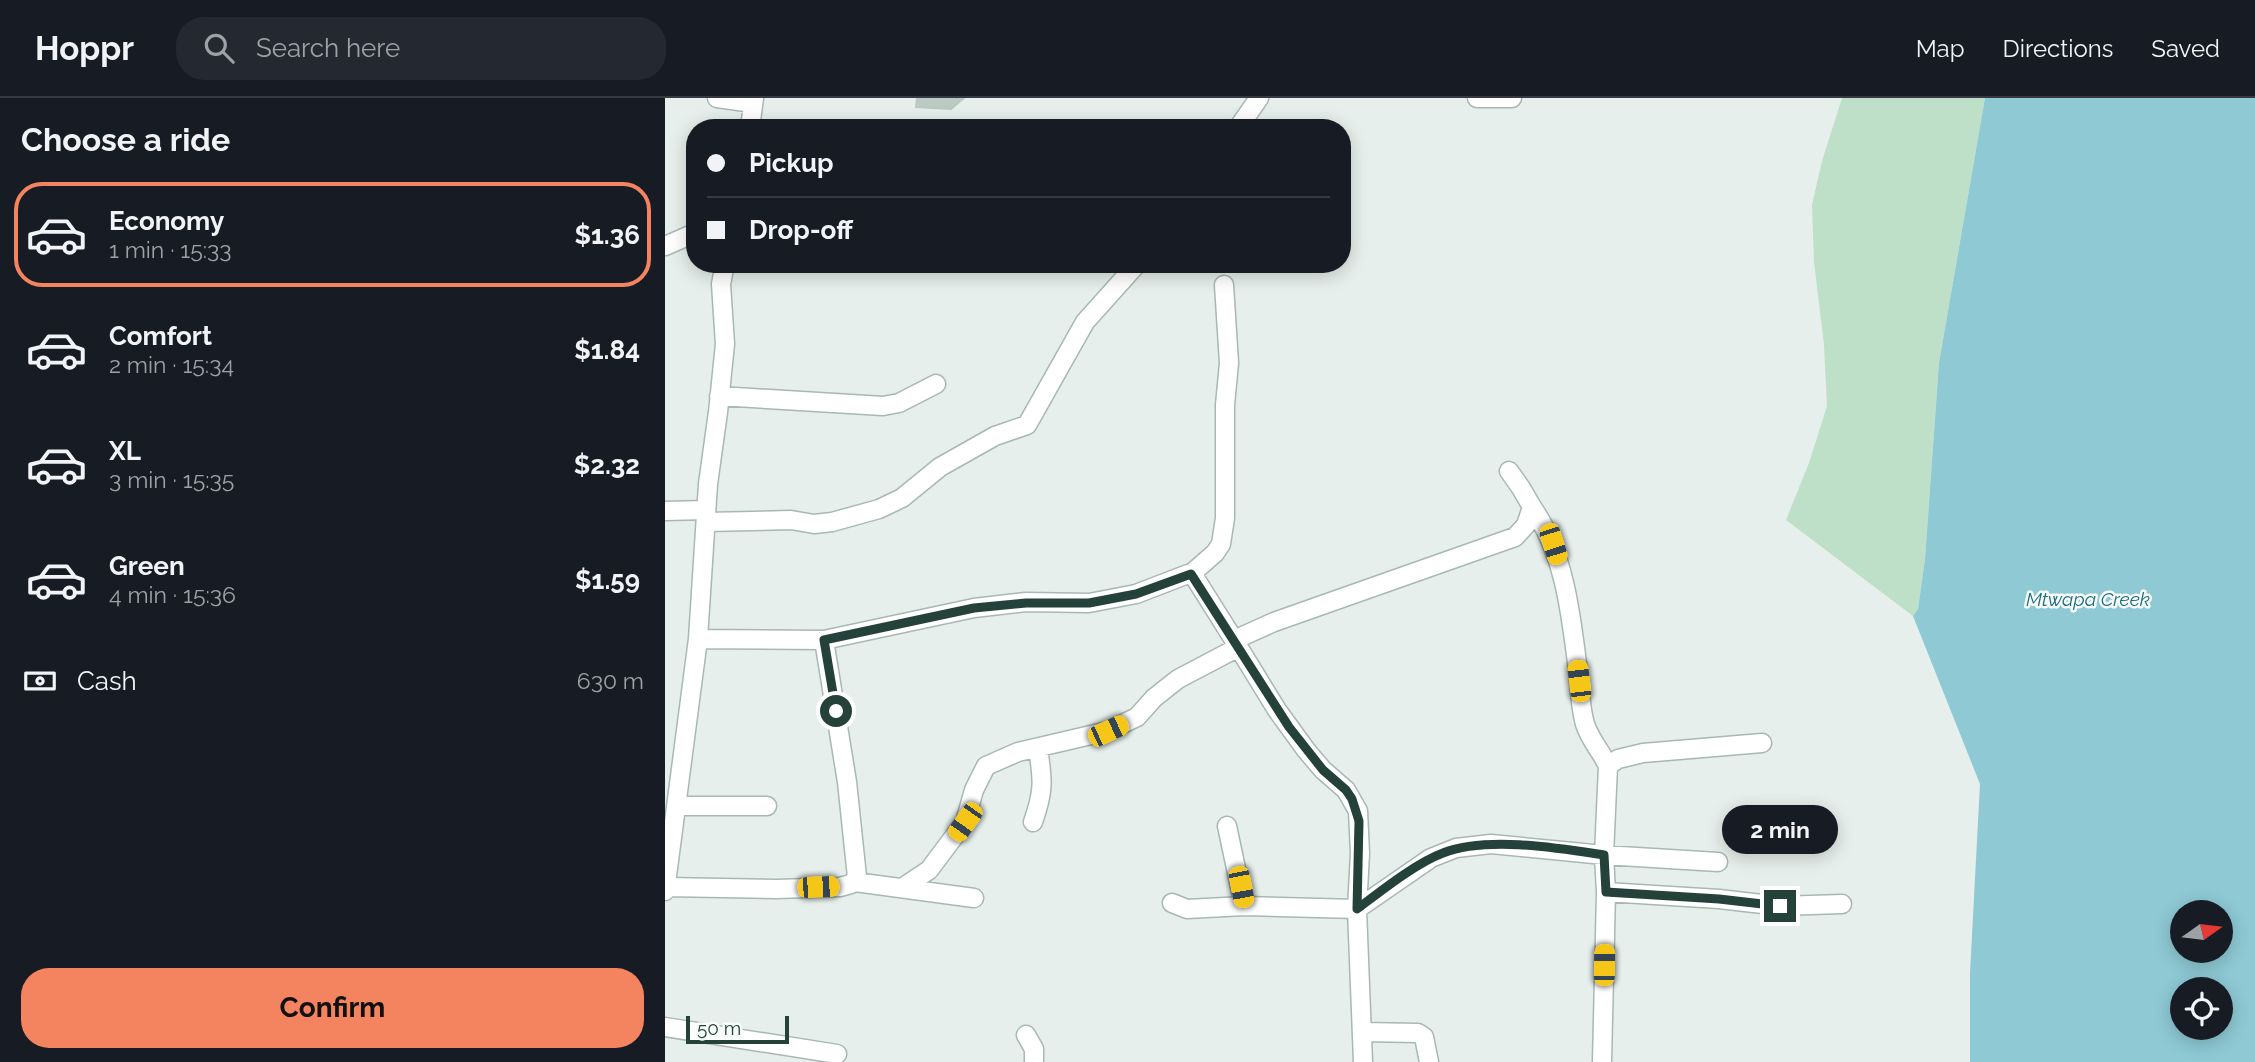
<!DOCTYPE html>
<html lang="en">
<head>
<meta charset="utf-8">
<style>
	:root { --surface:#171b24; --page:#242831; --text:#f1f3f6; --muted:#9ea1a6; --line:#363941; --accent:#f4845f }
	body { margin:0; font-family:Raleway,sans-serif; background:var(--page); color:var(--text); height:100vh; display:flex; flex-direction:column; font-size:26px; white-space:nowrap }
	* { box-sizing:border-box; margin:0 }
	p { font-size:23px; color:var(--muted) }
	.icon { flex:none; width:38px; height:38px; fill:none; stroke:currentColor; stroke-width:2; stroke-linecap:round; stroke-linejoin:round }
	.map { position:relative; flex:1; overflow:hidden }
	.sheet { display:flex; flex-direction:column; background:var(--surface); width:665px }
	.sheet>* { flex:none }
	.guide { position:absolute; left:21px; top:21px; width:665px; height:154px; border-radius:28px; box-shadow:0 4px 18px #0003; display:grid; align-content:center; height:154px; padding:0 21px; background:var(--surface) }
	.needle { width:46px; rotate:76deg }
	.controls { position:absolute; left:1505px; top:802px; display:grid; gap:14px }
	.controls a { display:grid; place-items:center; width:63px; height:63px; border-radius:50%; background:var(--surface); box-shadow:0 4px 18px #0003; font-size:35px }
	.scale { position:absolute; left:21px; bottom:18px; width:103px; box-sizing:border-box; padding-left:7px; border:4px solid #24423a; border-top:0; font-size:19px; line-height:24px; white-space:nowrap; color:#24423a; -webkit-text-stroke:5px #f7fbf9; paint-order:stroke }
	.end { position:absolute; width:32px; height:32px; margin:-16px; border:9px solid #24423a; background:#fff; box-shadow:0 0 0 4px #fff }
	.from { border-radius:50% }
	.bubble { position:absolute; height:49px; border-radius:24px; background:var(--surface); box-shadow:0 4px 18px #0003; font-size:23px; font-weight:700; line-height:49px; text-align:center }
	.car { position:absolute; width:21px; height:42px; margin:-21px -10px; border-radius:9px; box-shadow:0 0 5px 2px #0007; background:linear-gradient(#f5c518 24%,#345 0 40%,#f5c518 0 76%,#345 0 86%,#f5c518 0) }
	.guide b { display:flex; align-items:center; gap:24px; height:66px; font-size:26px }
	.guide b+b { border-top:2px solid var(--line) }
	.guide i { width:18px; height:18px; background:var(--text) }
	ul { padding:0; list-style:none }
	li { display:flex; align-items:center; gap:21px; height:105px; margin:0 14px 10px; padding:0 7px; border:4px solid transparent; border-radius:28px }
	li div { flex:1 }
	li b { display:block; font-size:26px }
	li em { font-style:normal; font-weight:700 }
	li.active { border-color:var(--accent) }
	li>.icon { width:63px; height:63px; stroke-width:1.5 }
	h2 { padding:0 21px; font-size:32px; line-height:84px }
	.pay { display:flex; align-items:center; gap:18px; height:77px; padding:0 21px; font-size:26px }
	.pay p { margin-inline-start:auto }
	.primary-button { display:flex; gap:14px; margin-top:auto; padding:14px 21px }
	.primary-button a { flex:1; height:80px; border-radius:28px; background:var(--accent); color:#111; font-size:28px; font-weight:700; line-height:80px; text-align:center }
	header { display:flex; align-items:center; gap:42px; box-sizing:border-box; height:98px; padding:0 35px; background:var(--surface); border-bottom:2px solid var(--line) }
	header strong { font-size:33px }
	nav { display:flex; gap:38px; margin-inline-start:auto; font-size:24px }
	.search { width:490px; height:63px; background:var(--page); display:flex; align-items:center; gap:18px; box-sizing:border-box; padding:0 24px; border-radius:28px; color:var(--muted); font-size:26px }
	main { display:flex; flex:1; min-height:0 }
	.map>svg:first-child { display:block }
</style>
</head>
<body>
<header>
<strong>Hoppr</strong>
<div class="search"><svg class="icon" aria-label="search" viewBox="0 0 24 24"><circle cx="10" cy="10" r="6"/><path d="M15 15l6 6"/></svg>Search here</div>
<nav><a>Map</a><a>Directions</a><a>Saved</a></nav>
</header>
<main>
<section class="sheet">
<h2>Choose a ride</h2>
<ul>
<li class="active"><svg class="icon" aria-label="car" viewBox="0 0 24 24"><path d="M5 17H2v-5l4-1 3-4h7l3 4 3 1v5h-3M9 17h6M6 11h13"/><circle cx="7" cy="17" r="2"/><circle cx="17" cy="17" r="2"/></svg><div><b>Economy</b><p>1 min · 15:33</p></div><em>$1.36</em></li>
<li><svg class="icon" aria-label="car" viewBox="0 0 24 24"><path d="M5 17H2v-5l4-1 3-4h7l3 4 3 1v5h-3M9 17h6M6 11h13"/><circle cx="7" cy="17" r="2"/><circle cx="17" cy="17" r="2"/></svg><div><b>Comfort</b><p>2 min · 15:34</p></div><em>$1.84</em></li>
<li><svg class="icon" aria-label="car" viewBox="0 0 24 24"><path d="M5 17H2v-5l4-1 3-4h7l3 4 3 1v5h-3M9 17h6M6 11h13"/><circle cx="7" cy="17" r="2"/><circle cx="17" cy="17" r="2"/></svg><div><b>XL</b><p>3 min · 15:35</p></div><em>$2.32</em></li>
<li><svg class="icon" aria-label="car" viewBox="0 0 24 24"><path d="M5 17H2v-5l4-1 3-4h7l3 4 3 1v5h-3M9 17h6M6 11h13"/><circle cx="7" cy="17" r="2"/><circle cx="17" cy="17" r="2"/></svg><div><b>Green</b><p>4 min · 15:36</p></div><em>$1.59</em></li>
</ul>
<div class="pay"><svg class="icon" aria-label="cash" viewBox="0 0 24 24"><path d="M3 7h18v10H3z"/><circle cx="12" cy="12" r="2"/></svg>Cash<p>630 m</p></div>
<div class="primary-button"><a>Confirm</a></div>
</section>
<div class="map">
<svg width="1590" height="964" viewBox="0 0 1590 964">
	<rect width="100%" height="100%" fill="#e6efeb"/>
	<path fill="#bfe0c8" d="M1177,0h143l-46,265 -14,196 -7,50 -5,7 -127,-96 23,-57 18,-57 -3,-61 -10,-83 -2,-57 10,-44z"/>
	<path fill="#8ec9d4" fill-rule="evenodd" d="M1320,0h270v964h-285v-89l10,-189 -67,-168 5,-7 7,-50 14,-196zM1517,814h39v38h-39zM1517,891h39v38h-39z"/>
	<path fill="#bbcac4" stroke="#b8c9c2" stroke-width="2" d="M252,0h47l-13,11 -35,-2z"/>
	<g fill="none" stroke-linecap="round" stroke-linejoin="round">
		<g stroke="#a8b8b2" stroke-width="21">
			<path id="minor" d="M52,0l36,5
				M812,0h35
				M85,30l4,-30
				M573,30l21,-30
				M0,148l30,-13
				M54,298l164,10 16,-3 37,-19
				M867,409c33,47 39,108 46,164 2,18 2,36 7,53 5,16 16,27 23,42
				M0,413l41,-1
				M41,424l85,-2 23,4 18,-2 47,-13 23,-11 38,-31 55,-31 32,-11 58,-103 52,-58
				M526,476l24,-21 6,-9 4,-26v-113l4,-42 -5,-78
				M159,542l150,-32 52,-6 63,1 47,-9 52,-20h3l4,4 39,62
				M12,708h90
				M368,724c11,-31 10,-41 5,-74
				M562,728l17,80
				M190,784l119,16
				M1,789l110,2 64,-2 11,-3 6,-7 -10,-95 -23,-142 -126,-1
				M237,790l27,-18 36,-48 9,-32 12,-24 32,-14 90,-21 29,-14 17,-19 24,-19 59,-31
				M0,793l33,-252 10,-155 10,-72 7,-68 -4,-60 4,-20
				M941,794l113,7 61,7 62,-2
				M507,805l15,6 57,-3 113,3 74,-51 25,-10 35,-4 113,11 114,7
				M0,929l172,27
				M698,934l55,1 6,4 5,25
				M361,937l8,14v13
				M698,964l-6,-153 3,-56 -2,-42 -12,-21 -23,-20 -17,-20 -29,-40 -43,-70 40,-18 241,-85 11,-12 6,-18 -11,-19 -12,-17
				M937,964l4,-170 -2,-37 4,-89 10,-7 25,-6 119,-10"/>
		</g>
		<use href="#minor" stroke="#fff" stroke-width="18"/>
	</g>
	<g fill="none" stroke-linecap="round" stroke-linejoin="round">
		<path stroke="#24423a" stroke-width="9" d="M171,613l-12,-71 150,-32 52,-5h63l47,-9 55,-20 98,153 34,43 23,20 6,9 7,22 -2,88c24,-18 59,-46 86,-56 44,-17 115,-5 161,2l2,37 113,7 61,7"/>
	</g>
	<g text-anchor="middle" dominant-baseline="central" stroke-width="5" stroke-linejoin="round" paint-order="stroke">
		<g font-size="19" font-style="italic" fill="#1c6f80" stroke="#f7fbf9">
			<text x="1423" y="501">Mtwapa Creek</text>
		</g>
	</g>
</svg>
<div class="controls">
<a><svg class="needle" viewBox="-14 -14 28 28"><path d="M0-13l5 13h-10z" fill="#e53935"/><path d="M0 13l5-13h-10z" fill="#9ea1a6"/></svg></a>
<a><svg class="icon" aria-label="locate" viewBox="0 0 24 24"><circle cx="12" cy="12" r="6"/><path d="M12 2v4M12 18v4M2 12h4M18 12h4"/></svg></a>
</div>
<div class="scale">50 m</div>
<i class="end from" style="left:171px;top:613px"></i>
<i class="end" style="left:1115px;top:808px"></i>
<div class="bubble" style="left:1057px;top:707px;width:116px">2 min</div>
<i class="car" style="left:888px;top:446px;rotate:162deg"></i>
<i class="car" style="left:914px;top:583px;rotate:353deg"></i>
<i class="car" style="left:443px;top:633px;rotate:65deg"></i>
<i class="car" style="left:300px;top:724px;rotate:215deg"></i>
<i class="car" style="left:153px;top:789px;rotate:88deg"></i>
<i class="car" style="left:576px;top:789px;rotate:169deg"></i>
<i class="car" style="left:939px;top:867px;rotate:1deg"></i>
<div class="guide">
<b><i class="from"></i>Pickup</b>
<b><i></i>Drop-off</b>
</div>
</div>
</main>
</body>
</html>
